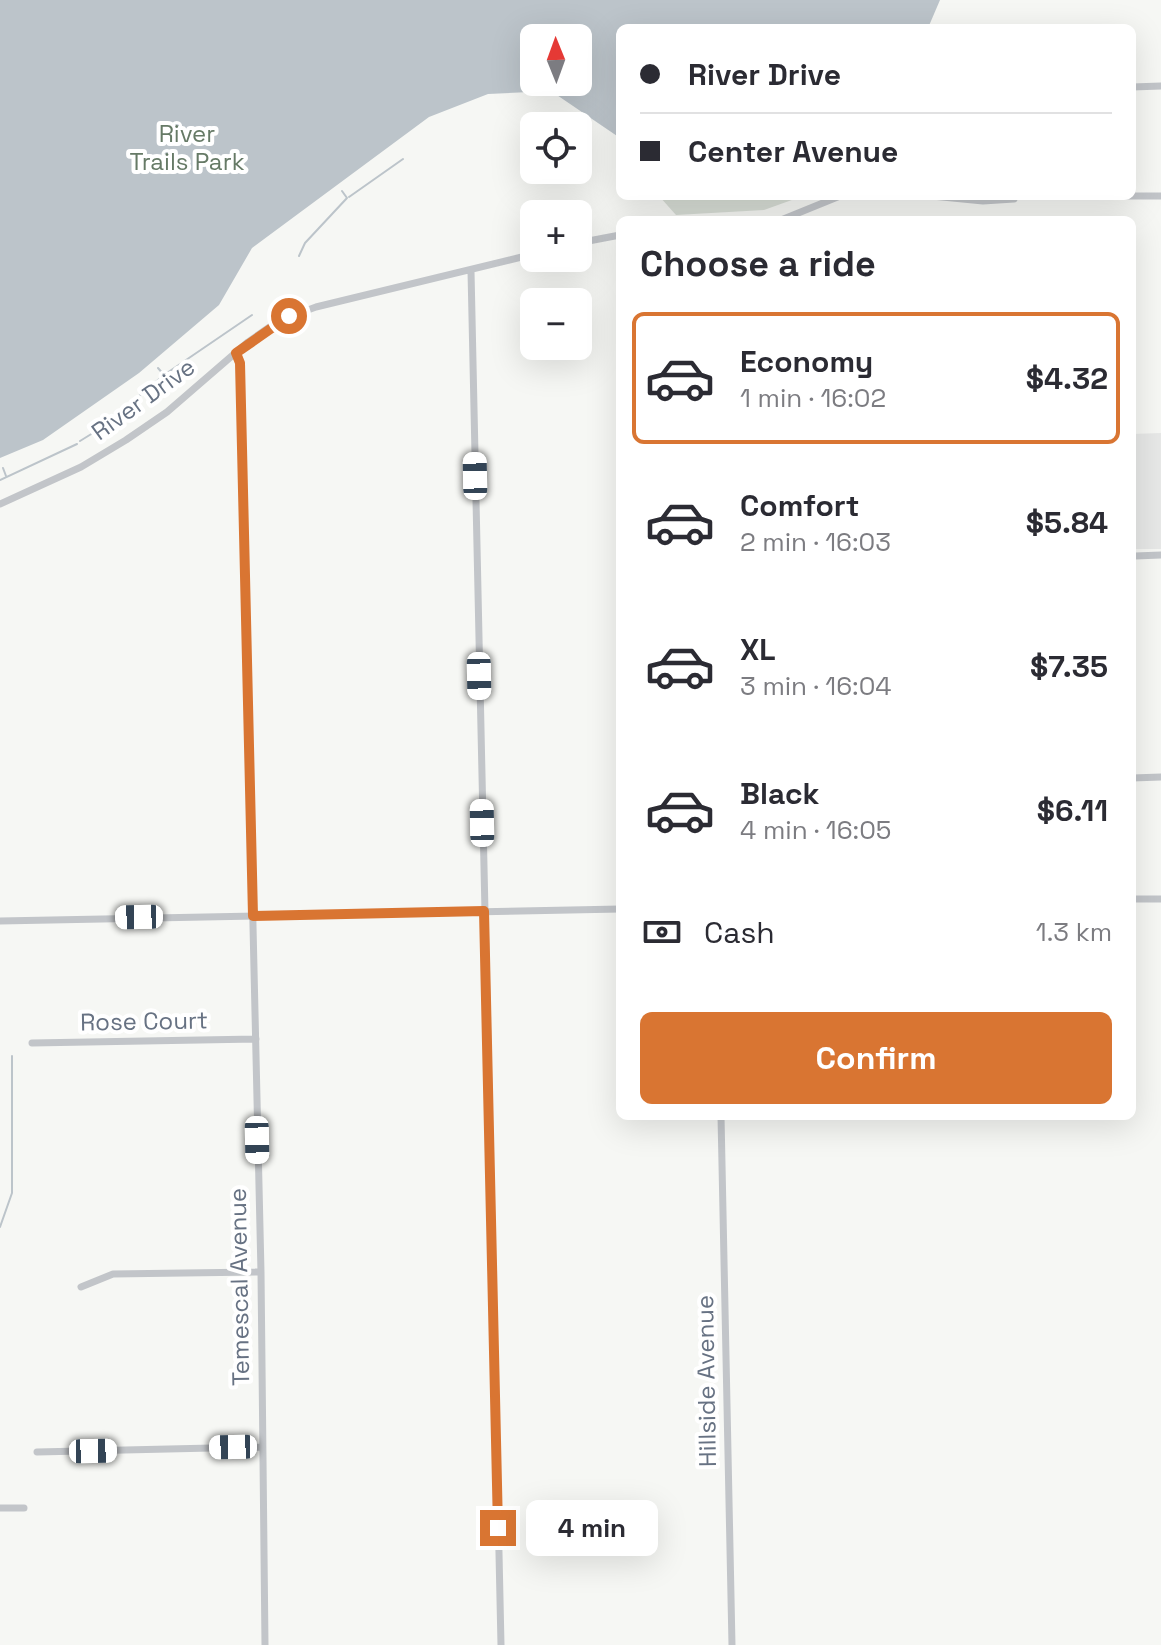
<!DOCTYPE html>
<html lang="en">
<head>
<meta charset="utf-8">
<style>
	:root { --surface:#fff; --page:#f2f2f3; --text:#2b2b33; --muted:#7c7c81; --line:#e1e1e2; --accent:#d97532 }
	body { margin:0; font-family:"Space Grotesk",sans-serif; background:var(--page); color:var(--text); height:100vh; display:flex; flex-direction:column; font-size:30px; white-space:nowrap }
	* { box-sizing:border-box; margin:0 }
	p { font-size:26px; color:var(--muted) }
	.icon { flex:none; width:44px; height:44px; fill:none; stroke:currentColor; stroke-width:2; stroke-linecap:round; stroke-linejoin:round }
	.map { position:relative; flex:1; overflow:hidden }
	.sheet { position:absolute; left:616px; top:216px; width:520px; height:904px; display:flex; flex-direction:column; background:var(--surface); border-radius:12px; box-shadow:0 8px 32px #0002 }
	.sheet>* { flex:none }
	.banner { position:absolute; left:616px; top:24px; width:520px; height:176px; border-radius:12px; box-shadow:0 8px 32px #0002; display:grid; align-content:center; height:176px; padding:0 24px; background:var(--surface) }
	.needle { width:52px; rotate:359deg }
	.fabs { position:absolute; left:520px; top:24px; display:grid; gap:16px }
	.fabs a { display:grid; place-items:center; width:72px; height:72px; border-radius:12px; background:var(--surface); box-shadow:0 8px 32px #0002; font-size:40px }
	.end { position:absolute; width:36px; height:36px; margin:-18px; border:10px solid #d97532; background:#fff; box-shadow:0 0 0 4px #fff }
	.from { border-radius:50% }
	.bubble { position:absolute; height:56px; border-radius:12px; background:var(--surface); box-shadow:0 8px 32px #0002; font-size:26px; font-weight:700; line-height:56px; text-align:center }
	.car { position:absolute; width:24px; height:48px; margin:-24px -12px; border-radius:10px; box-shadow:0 0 6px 2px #0007; background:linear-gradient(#fff 24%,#345 0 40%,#fff 0 76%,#345 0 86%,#fff 0) }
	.banner b { display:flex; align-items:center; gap:28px; height:76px; font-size:30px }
	.banner b+b { border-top:2px solid var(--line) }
	.banner i { width:20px; height:20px; background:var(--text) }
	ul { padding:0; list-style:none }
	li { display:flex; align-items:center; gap:24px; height:132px; margin:0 16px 12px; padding:0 8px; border:4px solid transparent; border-radius:12px }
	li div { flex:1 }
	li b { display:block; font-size:30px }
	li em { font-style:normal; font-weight:700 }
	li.on { border-color:var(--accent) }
	li>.icon { width:72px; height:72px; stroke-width:1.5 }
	h2 { padding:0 24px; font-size:36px; line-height:96px }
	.pay { display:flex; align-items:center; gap:20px; height:88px; padding:0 24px; font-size:30px }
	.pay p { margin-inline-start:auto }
	.action { display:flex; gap:16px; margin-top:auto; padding:16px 24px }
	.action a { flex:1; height:92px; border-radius:12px; background:var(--accent); color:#fff; font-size:32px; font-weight:700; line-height:92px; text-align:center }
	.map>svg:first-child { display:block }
</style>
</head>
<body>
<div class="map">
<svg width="1161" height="1645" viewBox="0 0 1161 1645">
	<rect width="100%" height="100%" fill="#f6f7f4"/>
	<path fill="#e7e8e7" d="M1161,433v116h-29v-115z"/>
	<path fill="#d7ddd5" d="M659,196h144l-39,14 -88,5z"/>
	<path fill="#bcc4ca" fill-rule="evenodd" d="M0,0h940l-12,28h-308v110l-69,-47 -63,3 -59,23 -177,131 -33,57 -80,68 -96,67 -43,18zM534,38h44v44h-44z"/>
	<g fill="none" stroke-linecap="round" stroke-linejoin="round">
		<path stroke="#bcc4ca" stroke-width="2" d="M349,197l54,-38
			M299,256l6,-13 42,-45 -5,-7
			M158,368l6,7 88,-60
			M80,441l21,-13 63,-53
			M3,468l3,8
			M0,480l77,-36
			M0,1227l12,-34v-137"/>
		<path stroke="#c2c5c9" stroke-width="7" d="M1132,87l29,-1
			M932,196l51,5 31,-2
			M1048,196h113
			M781,220l59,-24
			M578,243l42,-8
			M471,271l30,1374
			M236,353l4,10 21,909 4,373
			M0,504l81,-37 45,-27 41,-28 81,-70 30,-21 38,-14 218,-53
			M1135,556l26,-1
			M1132,778l29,-1
			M1132,899h29
			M0,921l620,-12
			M32,1043l224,-4
			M721,1116l11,529
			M81,1287l32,-13 148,-2
			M37,1452l224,-5
			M0,1508h24"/>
	</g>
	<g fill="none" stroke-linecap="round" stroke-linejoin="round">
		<path stroke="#d97532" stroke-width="10" d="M289,316l-53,37 4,10 13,553 231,-5 14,617"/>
	</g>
	<g text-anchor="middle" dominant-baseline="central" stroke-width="8" stroke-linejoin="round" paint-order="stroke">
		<g font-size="24" fill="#667a66" stroke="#fff">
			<text x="187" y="133">River<tspan x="187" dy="28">Trails Park</tspan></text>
		</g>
		<g font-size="24" fill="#677283" stroke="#fff">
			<text transform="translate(143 399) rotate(-36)">River Drive</text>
			<text transform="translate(144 1021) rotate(-1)">Rose Court</text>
			<text transform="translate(239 1287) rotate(-91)">Temescal Avenue</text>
			<text transform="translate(706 1381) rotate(-91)">Hillside Avenue</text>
		</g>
	</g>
</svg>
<div class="fabs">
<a><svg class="needle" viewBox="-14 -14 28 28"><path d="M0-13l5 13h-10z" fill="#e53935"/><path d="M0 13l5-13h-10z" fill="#7c7c81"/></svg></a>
<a><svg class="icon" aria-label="locate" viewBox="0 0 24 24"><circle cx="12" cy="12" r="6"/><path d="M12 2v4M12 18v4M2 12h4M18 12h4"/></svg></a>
<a>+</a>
<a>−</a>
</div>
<i class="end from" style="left:289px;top:316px"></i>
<i class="end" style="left:498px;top:1528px"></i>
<div class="bubble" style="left:526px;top:1500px;width:132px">4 min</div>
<i class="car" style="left:475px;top:476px;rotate:359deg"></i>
<i class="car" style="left:479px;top:676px;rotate:179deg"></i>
<i class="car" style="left:482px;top:823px;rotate:359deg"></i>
<i class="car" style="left:139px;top:917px;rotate:269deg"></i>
<i class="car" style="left:257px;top:1140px;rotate:179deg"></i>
<i class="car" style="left:233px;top:1447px;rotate:269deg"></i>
<i class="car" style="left:93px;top:1451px;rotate:89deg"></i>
<div class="banner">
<b><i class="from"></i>River Drive</b>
<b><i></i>Center Avenue</b>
</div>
<section class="sheet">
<h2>Choose a ride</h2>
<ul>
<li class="on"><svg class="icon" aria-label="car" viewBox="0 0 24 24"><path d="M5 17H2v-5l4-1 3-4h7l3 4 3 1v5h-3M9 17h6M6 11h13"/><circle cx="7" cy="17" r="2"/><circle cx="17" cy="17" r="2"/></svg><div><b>Economy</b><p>1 min · 16:02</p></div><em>$4.32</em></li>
<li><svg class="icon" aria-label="car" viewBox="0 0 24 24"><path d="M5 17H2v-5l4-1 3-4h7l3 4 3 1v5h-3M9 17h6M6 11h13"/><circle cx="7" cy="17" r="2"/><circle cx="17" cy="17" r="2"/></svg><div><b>Comfort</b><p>2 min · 16:03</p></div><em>$5.84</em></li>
<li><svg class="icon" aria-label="car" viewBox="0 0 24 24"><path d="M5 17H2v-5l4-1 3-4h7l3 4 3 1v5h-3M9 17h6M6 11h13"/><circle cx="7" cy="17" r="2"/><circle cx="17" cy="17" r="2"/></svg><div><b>XL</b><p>3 min · 16:04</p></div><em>$7.35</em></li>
<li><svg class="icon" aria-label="car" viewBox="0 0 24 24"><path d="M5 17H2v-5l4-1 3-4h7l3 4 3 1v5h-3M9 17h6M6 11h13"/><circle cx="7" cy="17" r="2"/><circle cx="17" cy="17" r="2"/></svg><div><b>Black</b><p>4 min · 16:05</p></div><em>$6.11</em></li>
</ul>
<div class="pay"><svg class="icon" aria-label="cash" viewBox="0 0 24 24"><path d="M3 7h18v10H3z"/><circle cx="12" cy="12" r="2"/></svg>Cash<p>1.3 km</p></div>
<div class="action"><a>Confirm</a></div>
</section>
</div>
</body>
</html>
